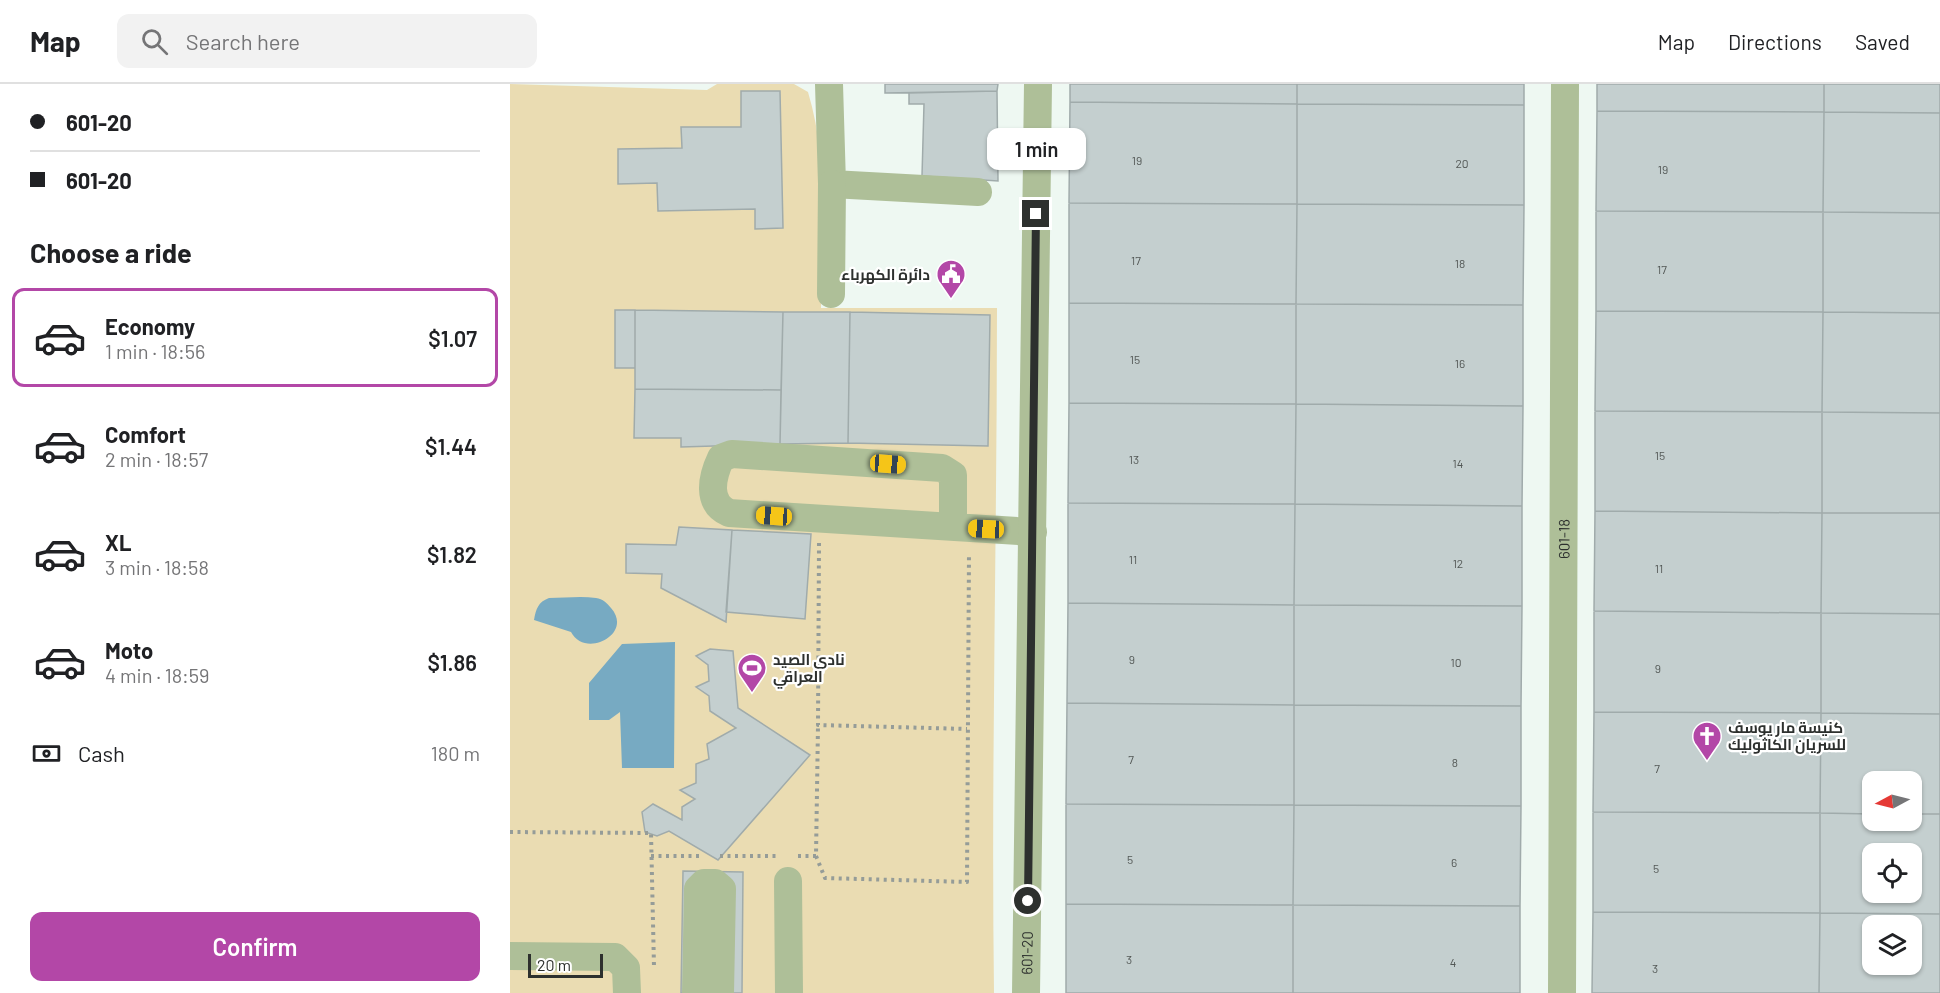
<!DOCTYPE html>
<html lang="en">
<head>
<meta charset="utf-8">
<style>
	:root { --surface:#fff; --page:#f2f2f2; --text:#202124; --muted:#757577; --line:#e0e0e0; --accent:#b347a7 }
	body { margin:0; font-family:Barlow,Cairo,sans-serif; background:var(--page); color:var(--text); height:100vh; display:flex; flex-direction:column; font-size:22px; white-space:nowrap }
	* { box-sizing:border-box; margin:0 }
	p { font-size:20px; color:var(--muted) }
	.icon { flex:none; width:33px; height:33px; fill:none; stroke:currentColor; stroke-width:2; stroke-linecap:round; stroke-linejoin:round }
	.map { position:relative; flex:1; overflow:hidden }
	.sheet { display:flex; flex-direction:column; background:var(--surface); width:510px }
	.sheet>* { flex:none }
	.guide { display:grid; align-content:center; height:132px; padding:0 30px; background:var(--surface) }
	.needle { width:39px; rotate:263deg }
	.tools { position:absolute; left:1352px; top:687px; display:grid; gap:12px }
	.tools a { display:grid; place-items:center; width:60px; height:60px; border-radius:12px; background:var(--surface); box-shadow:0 2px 4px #0004; font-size:30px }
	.scale { position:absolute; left:18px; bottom:15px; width:75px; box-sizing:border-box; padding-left:6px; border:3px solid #2d302e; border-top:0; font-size:16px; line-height:21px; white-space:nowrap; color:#2d302e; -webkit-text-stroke:4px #fff; paint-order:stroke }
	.end { position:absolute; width:27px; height:27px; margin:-14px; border:8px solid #2d302e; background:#fff; box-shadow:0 0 0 3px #fff }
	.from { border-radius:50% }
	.bubble { position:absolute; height:42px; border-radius:12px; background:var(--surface); box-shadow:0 2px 4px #0004; font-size:20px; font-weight:600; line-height:42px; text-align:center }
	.car { position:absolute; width:18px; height:36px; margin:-18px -9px; border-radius:8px; box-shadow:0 0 4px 2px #0007; background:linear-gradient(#f5c518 24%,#345 0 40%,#f5c518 0 76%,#345 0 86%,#f5c518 0) }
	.guide b { display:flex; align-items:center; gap:21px; height:57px; font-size:22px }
	.guide b+b { border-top:2px solid var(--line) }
	.guide i { width:15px; height:15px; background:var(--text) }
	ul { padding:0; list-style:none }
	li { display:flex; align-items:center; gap:18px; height:99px; margin:0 12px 9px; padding:0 18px; border:3px solid transparent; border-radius:12px }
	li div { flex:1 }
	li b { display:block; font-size:22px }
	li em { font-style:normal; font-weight:600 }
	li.selected { border-color:var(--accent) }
	li>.icon { width:54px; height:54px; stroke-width:1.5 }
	h2 { padding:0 30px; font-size:27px; line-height:72px }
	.pay { display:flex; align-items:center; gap:15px; height:66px; padding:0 30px; font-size:22px }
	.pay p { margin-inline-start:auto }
	.button { display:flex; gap:12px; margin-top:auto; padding:12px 30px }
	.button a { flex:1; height:69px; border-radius:12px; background:var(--accent); color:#fff; font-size:24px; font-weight:600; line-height:69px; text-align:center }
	header { display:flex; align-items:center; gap:36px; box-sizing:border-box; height:84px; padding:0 30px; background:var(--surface); border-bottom:2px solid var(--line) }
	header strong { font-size:28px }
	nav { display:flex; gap:33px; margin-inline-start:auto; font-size:21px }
	.search { width:420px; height:54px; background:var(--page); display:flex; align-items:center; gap:15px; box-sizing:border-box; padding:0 21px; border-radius:12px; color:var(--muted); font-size:22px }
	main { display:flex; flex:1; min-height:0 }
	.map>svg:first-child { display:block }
</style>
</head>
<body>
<header>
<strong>Map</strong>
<div class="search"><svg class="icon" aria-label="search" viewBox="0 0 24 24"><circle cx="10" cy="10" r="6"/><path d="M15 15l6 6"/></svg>Search here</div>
<nav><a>Map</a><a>Directions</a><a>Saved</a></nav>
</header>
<main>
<section class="sheet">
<div class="guide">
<b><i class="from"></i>601-20</b>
<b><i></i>601-20</b>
</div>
<h2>Choose a ride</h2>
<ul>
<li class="selected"><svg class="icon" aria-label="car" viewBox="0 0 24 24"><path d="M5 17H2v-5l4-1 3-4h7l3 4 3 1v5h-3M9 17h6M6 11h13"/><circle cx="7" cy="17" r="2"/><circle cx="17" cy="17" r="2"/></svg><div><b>Economy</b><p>1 min · 18:56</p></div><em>$1.07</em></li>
<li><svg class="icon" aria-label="car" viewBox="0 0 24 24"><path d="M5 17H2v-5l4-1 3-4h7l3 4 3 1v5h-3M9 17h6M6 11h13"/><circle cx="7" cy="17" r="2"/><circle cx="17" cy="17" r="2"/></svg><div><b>Comfort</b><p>2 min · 18:57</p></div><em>$1.44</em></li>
<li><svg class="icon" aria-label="car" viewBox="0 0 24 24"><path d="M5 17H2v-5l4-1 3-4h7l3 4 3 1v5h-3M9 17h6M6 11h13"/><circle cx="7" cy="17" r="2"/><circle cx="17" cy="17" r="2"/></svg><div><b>XL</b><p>3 min · 18:58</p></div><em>$1.82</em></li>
<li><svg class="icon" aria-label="car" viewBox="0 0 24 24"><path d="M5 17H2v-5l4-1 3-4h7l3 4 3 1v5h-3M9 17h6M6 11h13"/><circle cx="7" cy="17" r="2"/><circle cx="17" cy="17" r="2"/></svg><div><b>Moto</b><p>4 min · 18:59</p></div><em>$1.86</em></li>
</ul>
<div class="pay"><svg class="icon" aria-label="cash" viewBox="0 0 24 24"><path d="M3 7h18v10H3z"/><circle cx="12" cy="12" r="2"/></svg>Cash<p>180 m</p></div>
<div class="button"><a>Confirm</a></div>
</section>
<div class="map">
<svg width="1430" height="909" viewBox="0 0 1430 909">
	<rect width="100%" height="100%" fill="#eef8f2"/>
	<path fill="#eadcb2" d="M0,0l197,6 10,-6h77l14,8c21,70 14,144 13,216h176c0,228 -6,457 -3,685h-484z"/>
	<path fill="#77aac2" d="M39,514c15,0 32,-2 47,0 7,1 11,5 15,10 23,26 -26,51 -40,24l-37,-12c2,-11 4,-18 15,-22z
		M165,558l-1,126h-52l-2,-56 -11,8h-20v-37l33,-39z"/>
	<path fill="#c4cfcf" stroke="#a0abab" stroke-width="1.5" fill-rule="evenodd" d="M375,0h113l-1,7 -112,2z
		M560,0h227v20l-227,-2z
		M787,0h227v21l-227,-1z
		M1087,0h227v28l-227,-1z
		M1314,0h116v29l-116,-1z
		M231,7h39l3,137 -28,1v-20l-97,2 -1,-28 -39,1v-35l64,-1 -1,-21h60z
		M487,7l1,90 -76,-5 2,-72h-15v-11z
		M560,18l227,2v100l-228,-1z
		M787,20l227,1v100l-227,-1z
		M1087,27l227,1 -1,100 -227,-1z
		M1314,28l116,1v100l-117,-1z
		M559,119l228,1 -1,100 -227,-1z
		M787,120l227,1 -1,100 -227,-1z
		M1086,127l227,1v100l-227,-1z
		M1313,128l117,1v100l-117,-1z
		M559,219l227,1v100l-227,-1z
		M786,220l227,1v101l-227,-2z
		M105,226h20v58h-20z
		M125,226l148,2 -2,78 -146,-1z
		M1086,227l227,1 -1,100 -227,-1z
		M273,228h67l-2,131 -68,1z
		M340,228l140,3 -2,131 -140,-3z
		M1313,228l117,1v100l-118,-1z
		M125,305l146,1 -1,54 -99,3v-9h-47z
		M559,319l227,1 -1,100 -227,-1z
		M786,320l227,2 -1,100 -227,-2z
		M1085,327l227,1v101l-227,-2z
		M1312,328l118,1v100h-118z
		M558,419l227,1 -1,101 -226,-2z
		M785,420l227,2v100l-228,-1z
		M1085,427l227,2 -1,100 -227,-2z
		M1312,429h118v101l-119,-1z
		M169,443l53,3 -6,92 -65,-34 1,-14 -36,-1v-29l50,1z
		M222,446l79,4 -6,85 -79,-7z
		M558,519l226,2v100l-227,-2z
		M784,521l228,1 -1,100 -227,-1z
		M1084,527l227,2v100l-227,-1z
		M1311,529l119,1v100l-119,-1z
		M200,565l23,2 5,57 72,47 -92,105 -49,-29 -12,5 -12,-4 -3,-20 11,-8 29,16v-13l13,-8 -15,-9 16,-7v-19l13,-5 -2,-15 29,-16 -26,-17 -1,-15 -13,-9 13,-6 -1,-16 -12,-9z
		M557,619l227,2v100l-228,-1z
		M784,621l227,1v100l-227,-1z
		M1084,628l227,1 -1,100 -227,-1z
		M1311,629l119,1v100h-29v-32h-39v32l-52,-1z
		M556,720l228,1 -1,100 -227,-1z
		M784,721l227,1 -1,100 -227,-1z
		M1083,728l227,1v100l-227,-1z
		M1310,729l52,1v6h39v-6h29v100l-120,-1zM1362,770h39v38h-39z
		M173,787l60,1 -1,121h-61z
		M556,820l227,1v88h-227z
		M783,821l227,1v87h-227z
		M1083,828l227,1 -1,80h-227z
		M1310,829l120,1v79h-121zM1362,842h39v38h-39z"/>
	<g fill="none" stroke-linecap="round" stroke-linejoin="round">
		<path stroke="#959c98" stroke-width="4" stroke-dasharray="3 4.5" stroke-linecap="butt" d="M309,459l-1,182 149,4
			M0,748l141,1 3,134
			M141,772h49
			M210,772h58
			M288,772h18l2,-131
			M306,772l9,22 142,4 2,-329"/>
		<g stroke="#aebf98" stroke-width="28">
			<path d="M319,0l3,100 146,8"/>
			<path d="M321,210l1,-110"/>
			<path d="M443,443v-52l-11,-7 -210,-14 -11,4c-9,19 -15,45 8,55l304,19"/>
			<path d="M278,797l1,112"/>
			<path d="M0,872l105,1 11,11 1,25"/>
			<path d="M186,909l2,-104 6,-6h11l7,6 -2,104"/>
			<path id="s1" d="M516,909l12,-909"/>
			<path id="s2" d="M1052,909l3,-909"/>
		</g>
	</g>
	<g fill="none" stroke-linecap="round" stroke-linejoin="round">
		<path stroke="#2d302e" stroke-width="8" d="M518,817l8,-687"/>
	</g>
	<defs>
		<g id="civic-pin" transform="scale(1.5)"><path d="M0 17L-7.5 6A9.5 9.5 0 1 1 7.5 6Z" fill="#b347a7" stroke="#fff"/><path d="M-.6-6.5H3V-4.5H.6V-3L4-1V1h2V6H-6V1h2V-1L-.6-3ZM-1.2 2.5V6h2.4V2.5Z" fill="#fff"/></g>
		<g id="stadium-pin" transform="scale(1.5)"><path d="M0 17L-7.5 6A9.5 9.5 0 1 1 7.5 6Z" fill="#b347a7" stroke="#fff"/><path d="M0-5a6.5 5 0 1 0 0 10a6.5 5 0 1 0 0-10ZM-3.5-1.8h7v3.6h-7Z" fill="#fff"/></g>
		<g id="church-pin" transform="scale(1.5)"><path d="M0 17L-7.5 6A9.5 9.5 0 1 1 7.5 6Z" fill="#b347a7" stroke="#fff"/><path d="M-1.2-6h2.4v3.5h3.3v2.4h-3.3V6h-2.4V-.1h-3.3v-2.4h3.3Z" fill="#fff"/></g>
	</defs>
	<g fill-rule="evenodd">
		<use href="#civic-pin" x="441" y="190"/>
		<use href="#stadium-pin" x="242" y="584"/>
		<use href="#church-pin" x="1197" y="652"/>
	</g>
	<g text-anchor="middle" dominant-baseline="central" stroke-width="4.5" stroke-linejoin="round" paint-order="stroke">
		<g font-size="12" fill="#535856">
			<text x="627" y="76">19</text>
			<text x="952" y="79">20</text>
			<text x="1153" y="85">19</text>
			<text x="626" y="176">17</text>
			<text x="950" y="179">18</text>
			<text x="1152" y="185">17</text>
			<text x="625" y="275">15</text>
			<text x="950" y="279">16</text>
			<text x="1150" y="371">15</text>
			<text x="624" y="375">13</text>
			<text x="948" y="379">14</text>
			<text x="623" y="475">11</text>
			<text x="948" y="479">12</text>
			<text x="1149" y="484">11</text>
			<text x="622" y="575">9</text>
			<text x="946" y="578">10</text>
			<text x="1148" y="584">9</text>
			<text x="621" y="675">7</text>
			<text x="945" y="678">8</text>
			<text x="1147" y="684">7</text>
			<text x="620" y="775">5</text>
			<text x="944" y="778">6</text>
			<text x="1146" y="784">5</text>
			<text x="619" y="875">3</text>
			<text x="943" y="878">4</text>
			<text x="1145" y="884">3</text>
		</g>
		<g font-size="15" font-weight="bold" fill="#2d302e" stroke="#fff" text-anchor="start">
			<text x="420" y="190" text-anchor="end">دائرة الكهرباء</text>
			<text x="263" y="575">نادي الصيد<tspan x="263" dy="17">العراقي</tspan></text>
			<text x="1218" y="643">كنيسة مار يوسف<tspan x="1218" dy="17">للسريان الكاثوليك</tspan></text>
		</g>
		<g font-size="15" fill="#2d302e" stroke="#fff">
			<text stroke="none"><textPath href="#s2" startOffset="454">601-18</textPath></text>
			<text stroke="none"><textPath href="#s1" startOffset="40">601-20</textPath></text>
		</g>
	</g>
</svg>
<div class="tools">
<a><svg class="needle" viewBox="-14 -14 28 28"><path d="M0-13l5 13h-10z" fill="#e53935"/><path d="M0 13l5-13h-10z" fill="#757577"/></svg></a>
<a><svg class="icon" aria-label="locate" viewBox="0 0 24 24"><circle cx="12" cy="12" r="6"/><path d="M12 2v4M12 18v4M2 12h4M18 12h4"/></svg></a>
<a><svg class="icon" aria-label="layers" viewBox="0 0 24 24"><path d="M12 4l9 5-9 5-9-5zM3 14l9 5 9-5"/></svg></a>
</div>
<div class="scale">20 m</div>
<i class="end from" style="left:518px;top:817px"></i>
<i class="end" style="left:526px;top:130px"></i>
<div class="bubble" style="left:477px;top:44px;width:99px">1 min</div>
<i class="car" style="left:378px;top:380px;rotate:94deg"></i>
<i class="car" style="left:264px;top:432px;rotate:274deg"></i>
<i class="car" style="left:476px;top:445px;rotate:273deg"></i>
</div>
</main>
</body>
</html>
